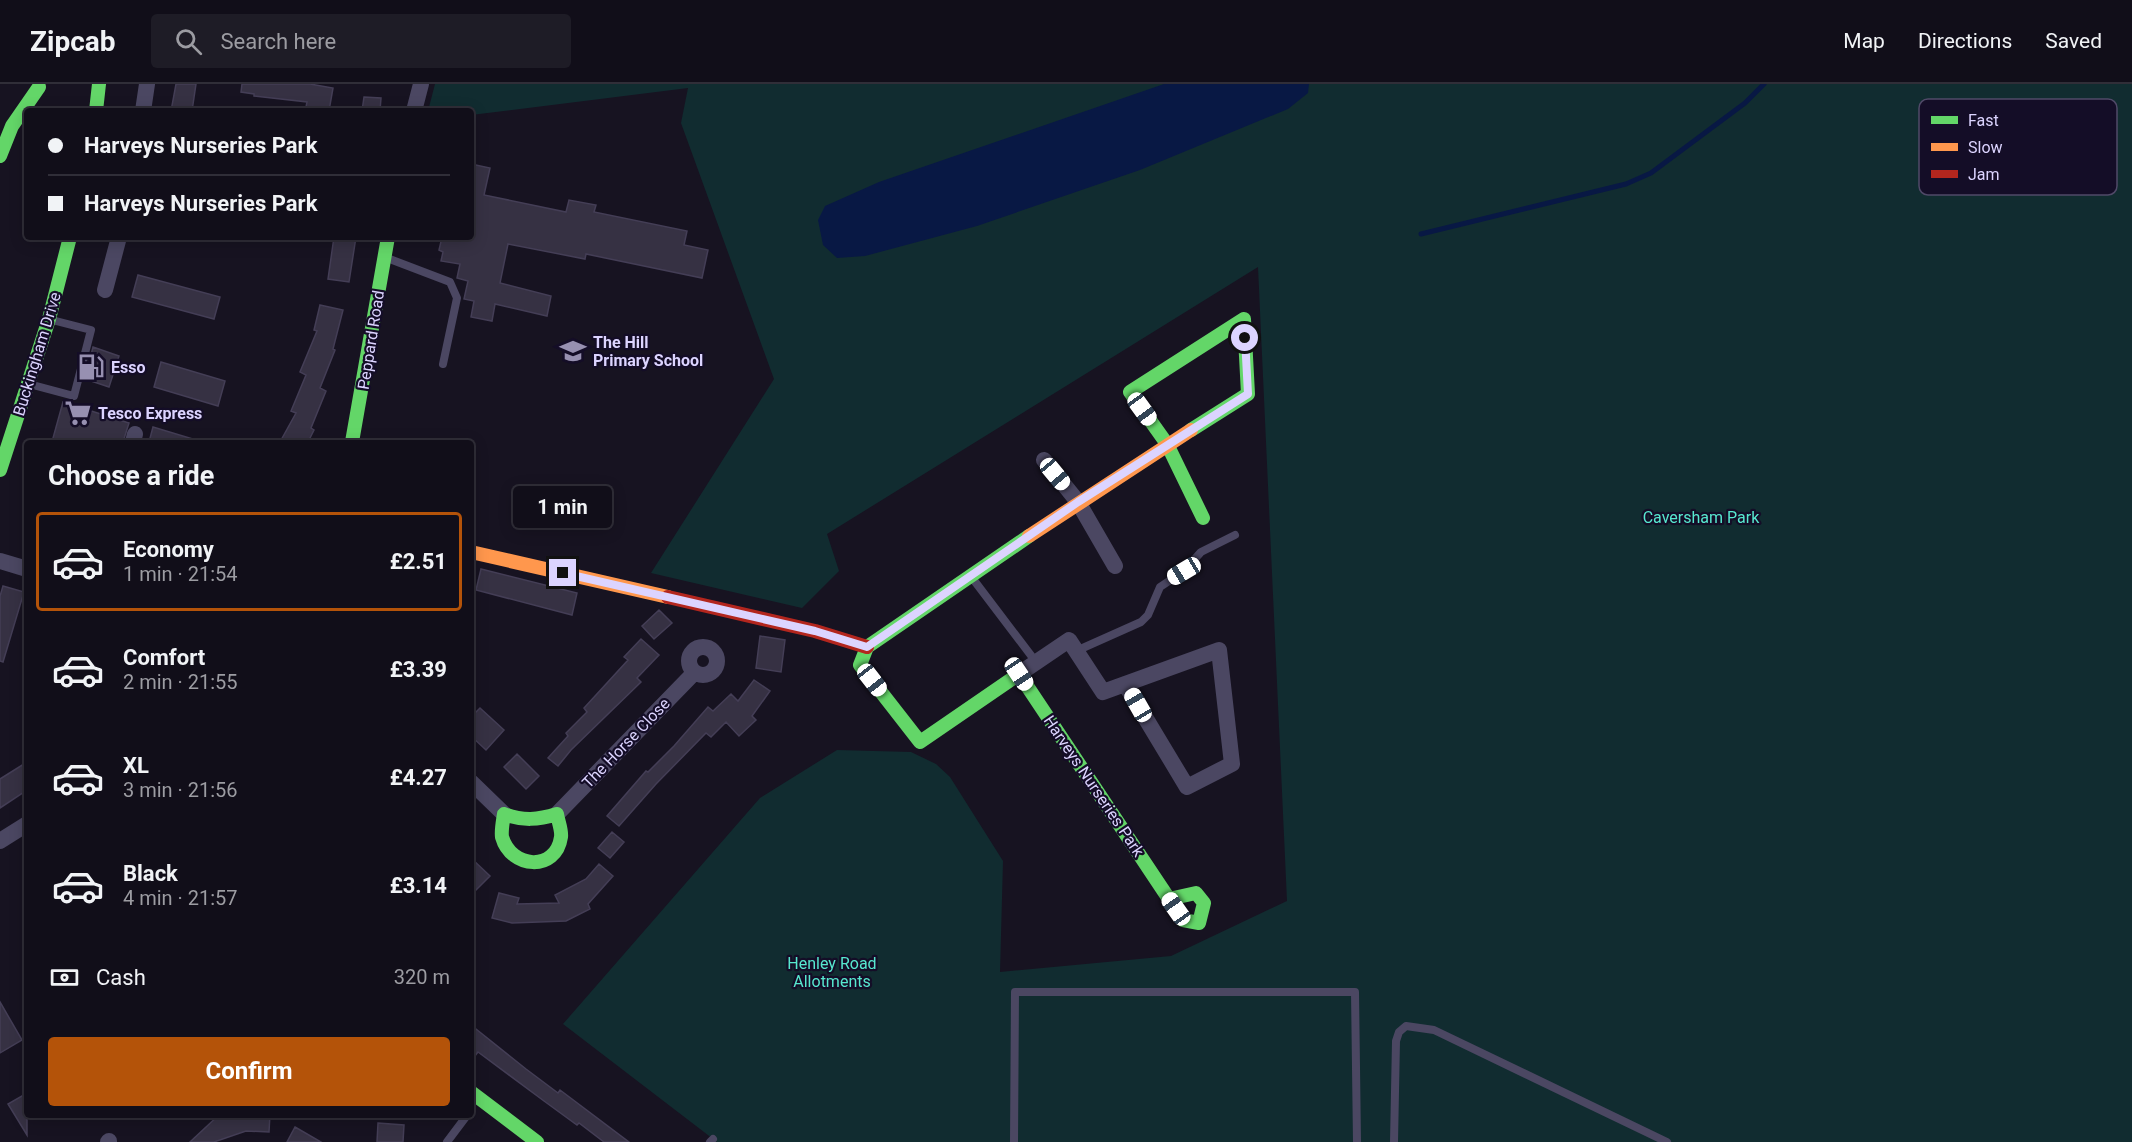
<!DOCTYPE html>
<html lang="en">
<head>
<meta charset="utf-8">
<style>
	:root { --surface:#110e19; --page:#1e1c26; --text:#f1f3f6; --muted:#9c9ca2; --line:#302e38; --accent:#b45309 }
	body { margin:0; font-family:Roboto,sans-serif; background:var(--page); color:var(--text); height:100vh; display:flex; flex-direction:column; font-size:22px; white-space:nowrap }
	* { box-sizing:border-box; margin:0 }
	p { font-size:20px; color:var(--muted) }
	.icon { flex:none; width:33px; height:33px; fill:none; stroke:currentColor; stroke-width:2; stroke-linecap:round; stroke-linejoin:round }
	.map { position:relative; flex:1; overflow:hidden }
	.details { position:absolute; left:24px; top:356px; width:450px; height:678px; display:flex; flex-direction:column; background:var(--surface); border-radius:6px; box-shadow:0 3px 15px #0003,0 0 0 2px var(--line) }
	.details>* { flex:none }
	.hud { position:absolute; left:24px; top:24px; width:450px; height:132px; border-radius:6px; box-shadow:0 3px 15px #0003,0 0 0 2px var(--line); display:grid; align-content:center; height:132px; padding:0 24px; background:var(--surface) }
	.end { position:absolute; width:27px; height:27px; margin:-14px; border:8px solid #dcd4ff; background:#111; box-shadow:0 0 0 3px #111 }
	.from { border-radius:50% }
	.bubble { position:absolute; height:42px; border-radius:6px; background:var(--surface); box-shadow:0 3px 15px #0003,0 0 0 2px var(--line); font-size:20px; font-weight:700; line-height:42px; text-align:center }
	.car { position:absolute; width:18px; height:36px; margin:-18px -9px; border-radius:8px; box-shadow:0 0 4px 2px #0007; background:linear-gradient(#fff 24%,#345 0 40%,#fff 0 76%,#345 0 86%,#fff 0) }
	.hud b { display:flex; align-items:center; gap:21px; height:57px; font-size:22px }
	.hud b+b { border-top:2px solid var(--line) }
	.hud i { width:15px; height:15px; background:var(--text) }
	ul { padding:0; list-style:none }
	li { display:flex; align-items:center; gap:18px; height:99px; margin:0 12px 9px; padding:0 12px; border:3px solid transparent; border-radius:6px }
	li div { flex:1 }
	li b { display:block; font-size:22px }
	li em { font-style:normal; font-weight:700 }
	li.active { border-color:var(--accent) }
	li>.icon { width:54px; height:54px; stroke-width:1.5 }
	h2 { padding:0 24px; font-size:27px; line-height:72px }
	.pay { display:flex; align-items:center; gap:15px; height:66px; padding:0 24px; font-size:22px }
	.pay p { margin-inline-start:auto }
	.action { display:flex; gap:12px; margin-top:auto; padding:12px 24px }
	.action a { flex:1; height:69px; border-radius:6px; background:var(--accent); color:#fff; font-size:24px; font-weight:700; line-height:69px; text-align:center }
	header { display:flex; align-items:center; gap:36px; box-sizing:border-box; height:84px; padding:0 30px; background:var(--surface); border-bottom:2px solid var(--line) }
	header strong { font-size:28px }
	nav { display:flex; gap:33px; margin-inline-start:auto; font-size:21px }
	.search { width:420px; height:54px; background:var(--page); display:flex; align-items:center; gap:15px; box-sizing:border-box; padding:0 21px; border-radius:6px; color:var(--muted); font-size:22px }
	.map>svg:first-child { display:block }
</style>
</head>
<body>
<header>
<strong>Zipcab</strong>
<div class="search"><svg class="icon" aria-label="search" viewBox="0 0 24 24"><circle cx="10" cy="10" r="6"/><path d="M15 15l6 6"/></svg>Search here</div>
<nav><a>Map</a><a>Directions</a><a>Saved</a></nav>
</header>
<div class="map">
<svg width="2132" height="1058" viewBox="0 0 2132 1058">
	<rect width="100%" height="100%" fill="#171321"/>
	<path fill="#112c30" d="M435,0h1697v1058h-1415l-154,-118 197,-226 77,-48 74,2 25,12 14,13 53,84 -3,111 171,-16 116,-55 -29,-634 -431,267 12,37 -37,37 -151,-35 123,-194 -93,-256 7,-35 -217,27v-4h-43z"/>
	<path fill="#081844" d="M1164,0h145l-1,9 -20,16 -148,61 -163,56 -112,30 -28,2 -14,-13 -5,-25 7,-14 54,-24z"/>
	<g fill="none" stroke-linecap="round" stroke-linejoin="round">
		<path stroke="#081844" stroke-width="5" d="M1421,150l205,-50 25,-11 94,-70 19,-19"/>
	</g>
	<path fill="#363143" stroke="#443e56" stroke-width="1.5" d="M176,0h20l-4,27h-21z
		M242,0h68l23,4 -4,23 -23,-4 1,-5 -53,-6v-2l-13,-2z
		M364,13l17,1 -1,13h-18z
		M471,80l19,4 -6,27 82,17 3,-12 27,5 -2,7 93,19 -3,14 24,5 -6,28 -116,-24 -1,5 -77,-15 -8,39 51,13 -4,20 -52,-12 -3,17 -21,-4 3,-16 -10,-2 4,-18 -11,-3 3,-14 -19,-3 2,-9 -4,-2 3,-13h29z
		M334,153h22l-7,45 -21,-3z
		M138,191l82,22 -6,22 -82,-22z
		M320,221l23,5 -10,39 2,1 -15,38 6,3 -15,37 3,2 -6,12h-28l16,-29 -5,-2 15,-36 -6,-3 17,-41 -3,-1z
		M93,263l26,9 -10,31 -24,-8z
		M161,278l64,19 -7,25 -64,-19z
		M63,318l66,21 -6,19h-69l1,-3 -2,-1z
		M153,343l40,12v3h-44z
		M481,485l96,24 -5,22 -96,-25z
		M3,502l21,6 -21,70 -3,-1v-65z
		M659,526l13,13 -18,16 -12,-13z
		M760,552l25,4 -4,32 -25,-4z
		M641,555l18,16 -22,23 4,4 -70,68 -13,16 -10,-8 20,-22 -2,-3 21,-21 -3,-4 44,-48 -4,-3z
		M754,596l16,11 -18,25 4,4 -17,16 -13,-14 -15,15 -5,-4 -50,51 -37,42 -12,-10 39,-45 2,1 26,-26 34,-39 5,4 18,-17 7,7z
		M480,624l24,22 -18,20 -15,-14v-19z
		M517,670l22,22 -13,13 -22,-22z
		M27,678v28l-27,18v-29z
		M612,748l12,10 -14,16 -12,-10z
		M471,774l19,18 -19,19z
		M599,780l14,12 -25,28 2,5 -24,12 -54,2 -20,-5 7,-25 20,5 -2,6 42,-1 -4,-8 31,-16z
		M0,918l22,38 -22,13z
		M471,941l55,44 32,24 2,-3 69,52h-25l-25,-19 -2,2 -33,-24 -66,-49 -7,9z
		M27,1009v42l-19,-31z
		M220,1030h50l-1,18 -23,-1 -32,11h-24z
		M378,1039l26,2 -1,17h-26z
		M295,1043l26,15h-34z"/>
	<g fill="none" stroke-linecap="round" stroke-linejoin="round">
		<path stroke="#4b4762" stroke-width="8" d="M387,174l63,24 7,16 -14,66
			M29,300l45,12 17,-66 -39,-10
			M973,495l63,83
			M1076,567l65,-29 7,-7 12,-28 24,-16 17,-19 34,-17
			M447,1058l21,-28
			M710,1058l3,-3
			M1014,1058l1,-150h340l2,150
			M1394,1058l2,-101 3,-9 7,-6 28,4 233,112"/>
		<path stroke="#4b4762" stroke-width="16" d="M143,27l4,-27
			M414,27l7,-27
			M105,206l14,-53
			M133,358l2,-8
			M1044,376l34,42 37,64
			M0,477l27,8
			M689 577a14 14 0 1 1 28 0a14 14 0 1 1-28 0Z
			M1019,590l50,-34 34,52 116,-42 13,114 -45,23 -62,-103
			M471,698l33,32
			M557,730l137,-141
			M0,757l27,-17
			M108,1058l1,-1"/>
		<path stroke="#63d668" stroke-width="14" d="M96,27l3,-27
			M0,72l12,-30 27,-39
			M1191,346l57,-36 -4,-75 -114,73 37,52 36,74
			M352,358l36,-205
			M0,386l49,-151 21,-82
			M1029,452l-162,111 -7,18 60,77 99,-68 164,246 16,3 5,-20 -8,-10 -27,6
			M504,730c19,7 34,6 53,0 1,7 5,16 4,23 -5,35 -50,32 -59,0 -1,-7 1,-16 2,-23z
			M471,1008l66,50"/>
		<path stroke="#ff974d" stroke-width="14" d="M1029,452l162,-106
			M471,468l197,45"/>
		<path stroke="#b3261e" stroke-width="14" d="M668,513l147,34 52,16"/>
	</g>
	<g fill="none" stroke-linecap="round" stroke-linejoin="round">
		<path stroke="#dcd4ff" stroke-width="8" d="M563,489l252,58 52,16 211,-145 170,-108 -3,-56"/>
	</g>
	<defs>
		<g id="school-bare" transform="scale(2.07)"><path d="M0-5L7-2L0 1L-7-2ZM-4 1L0 2.5L4 1V4Q0 6-4 4Z" fill="#9790b1" stroke="#140d27" stroke-width="2.5" paint-order="stroke"/></g>
		<g id="fuel-bare" transform="scale(2.07)"><path d="M-5.5-6h7V0h2V4h1.3V-2.5L3-4.5l.8-.8L6-3V5H2.5V1h-1V6h-7ZM-4.2-4.7v3.2H.2V-4.7Z" fill="#9790b1" stroke="#140d27" stroke-width="2.5" paint-order="stroke"/></g>
		<g id="supermarket-bare" transform="scale(2.07)"><path d="M-6-5.5h2.5l.6 2H6L4.5 2H-2.5L-4.4-4H-6ZM-1.5 3.2a1.3 1.3 0 1 0 .1 0ZM3 3.2a1.3 1.3 0 1 0 .1 0Z" fill="#9790b1" stroke="#140d27" stroke-width="2.5" paint-order="stroke"/></g>
	</defs>
	<g fill-rule="evenodd">
		<use href="#school-bare" x="573" y="267"/>
		<use href="#fuel-bare" x="91" y="283"/>
		<use href="#supermarket-bare" x="78" y="329"/>
	</g>
	<g text-anchor="middle" dominant-baseline="central" stroke-width="4.5" stroke-linejoin="round" paint-order="stroke">
		<g font-size="16" fill="#dcd4ff" stroke="#140d27">
			<text transform="translate(371 256) rotate(-81)">Peppard Road</text>
			<text transform="translate(37 270) rotate(-73)">Buckingham Drive</text>
			<text transform="translate(626 659) rotate(-46)">The Horse Close</text>
			<text transform="translate(1094 702) rotate(56)">Harveys Nurseries Park</text>
		</g>
		<g font-size="16" font-weight="bold" fill="#dcd4ff" stroke="#140d27" text-anchor="start">
			<text x="593" y="258">The Hill<tspan x="593" dy="18">Primary School</tspan></text>
			<text x="111" y="283">Esso</text>
			<text x="98" y="329">Tesco Express</text>
		</g>
		<g font-size="16" fill="#57e8cf" stroke="#140d27">
			<text x="1701" y="433">Caversham Park</text>
			<text x="832" y="879">Henley Road<tspan x="832" dy="18">Allotments</tspan></text>
		</g>
	</g>
	<rect x="1919" y="15" width="198" height="96" rx="9" fill="#140d27" stroke="#504968" stroke-width="1.5"/>
	<rect x="1931" y="32" width="27" height="8" fill="#63d668"/>
	<rect x="1931" y="59" width="27" height="8" fill="#ff974d"/>
	<rect x="1931" y="86" width="27" height="8" fill="#b3261e"/>
	<g font-size="16" fill="#dcd4ff">
		<text x="1968" y="42">Fast</text>
		<text x="1968" y="69">Slow</text>
		<text x="1968" y="96">Jam</text>
	</g>
</svg>
<i class="end from" style="left:1245px;top:254px"></i>
<i class="end" style="left:563px;top:489px"></i>
<div class="bubble" style="left:513px;top:402px;width:99px">1 min</div>
<i class="car" style="left:1142px;top:325px;rotate:144deg"></i>
<i class="car" style="left:1055px;top:390px;rotate:140deg"></i>
<i class="car" style="left:1184px;top:487px;rotate:239deg"></i>
<i class="car" style="left:1019px;top:590px;rotate:146deg"></i>
<i class="car" style="left:872px;top:596px;rotate:142deg"></i>
<i class="car" style="left:1138px;top:621px;rotate:330deg"></i>
<i class="car" style="left:1176px;top:825px;rotate:325deg"></i>
<div class="hud">
<b><i class="from"></i>Harveys Nurseries Park</b>
<b><i></i>Harveys Nurseries Park</b>
</div>
<section class="details">
<h2>Choose a ride</h2>
<ul>
<li class="active"><svg class="icon" aria-label="car" viewBox="0 0 24 24"><path d="M5 17H2v-5l4-1 3-4h7l3 4 3 1v5h-3M9 17h6M6 11h13"/><circle cx="7" cy="17" r="2"/><circle cx="17" cy="17" r="2"/></svg><div><b>Economy</b><p>1 min · 21:54</p></div><em>£2.51</em></li>
<li><svg class="icon" aria-label="car" viewBox="0 0 24 24"><path d="M5 17H2v-5l4-1 3-4h7l3 4 3 1v5h-3M9 17h6M6 11h13"/><circle cx="7" cy="17" r="2"/><circle cx="17" cy="17" r="2"/></svg><div><b>Comfort</b><p>2 min · 21:55</p></div><em>£3.39</em></li>
<li><svg class="icon" aria-label="car" viewBox="0 0 24 24"><path d="M5 17H2v-5l4-1 3-4h7l3 4 3 1v5h-3M9 17h6M6 11h13"/><circle cx="7" cy="17" r="2"/><circle cx="17" cy="17" r="2"/></svg><div><b>XL</b><p>3 min · 21:56</p></div><em>£4.27</em></li>
<li><svg class="icon" aria-label="car" viewBox="0 0 24 24"><path d="M5 17H2v-5l4-1 3-4h7l3 4 3 1v5h-3M9 17h6M6 11h13"/><circle cx="7" cy="17" r="2"/><circle cx="17" cy="17" r="2"/></svg><div><b>Black</b><p>4 min · 21:57</p></div><em>£3.14</em></li>
</ul>
<div class="pay"><svg class="icon" aria-label="cash" viewBox="0 0 24 24"><path d="M3 7h18v10H3z"/><circle cx="12" cy="12" r="2"/></svg>Cash<p>320 m</p></div>
<div class="action"><a>Confirm</a></div>
</section>
</div>
</body>
</html>
